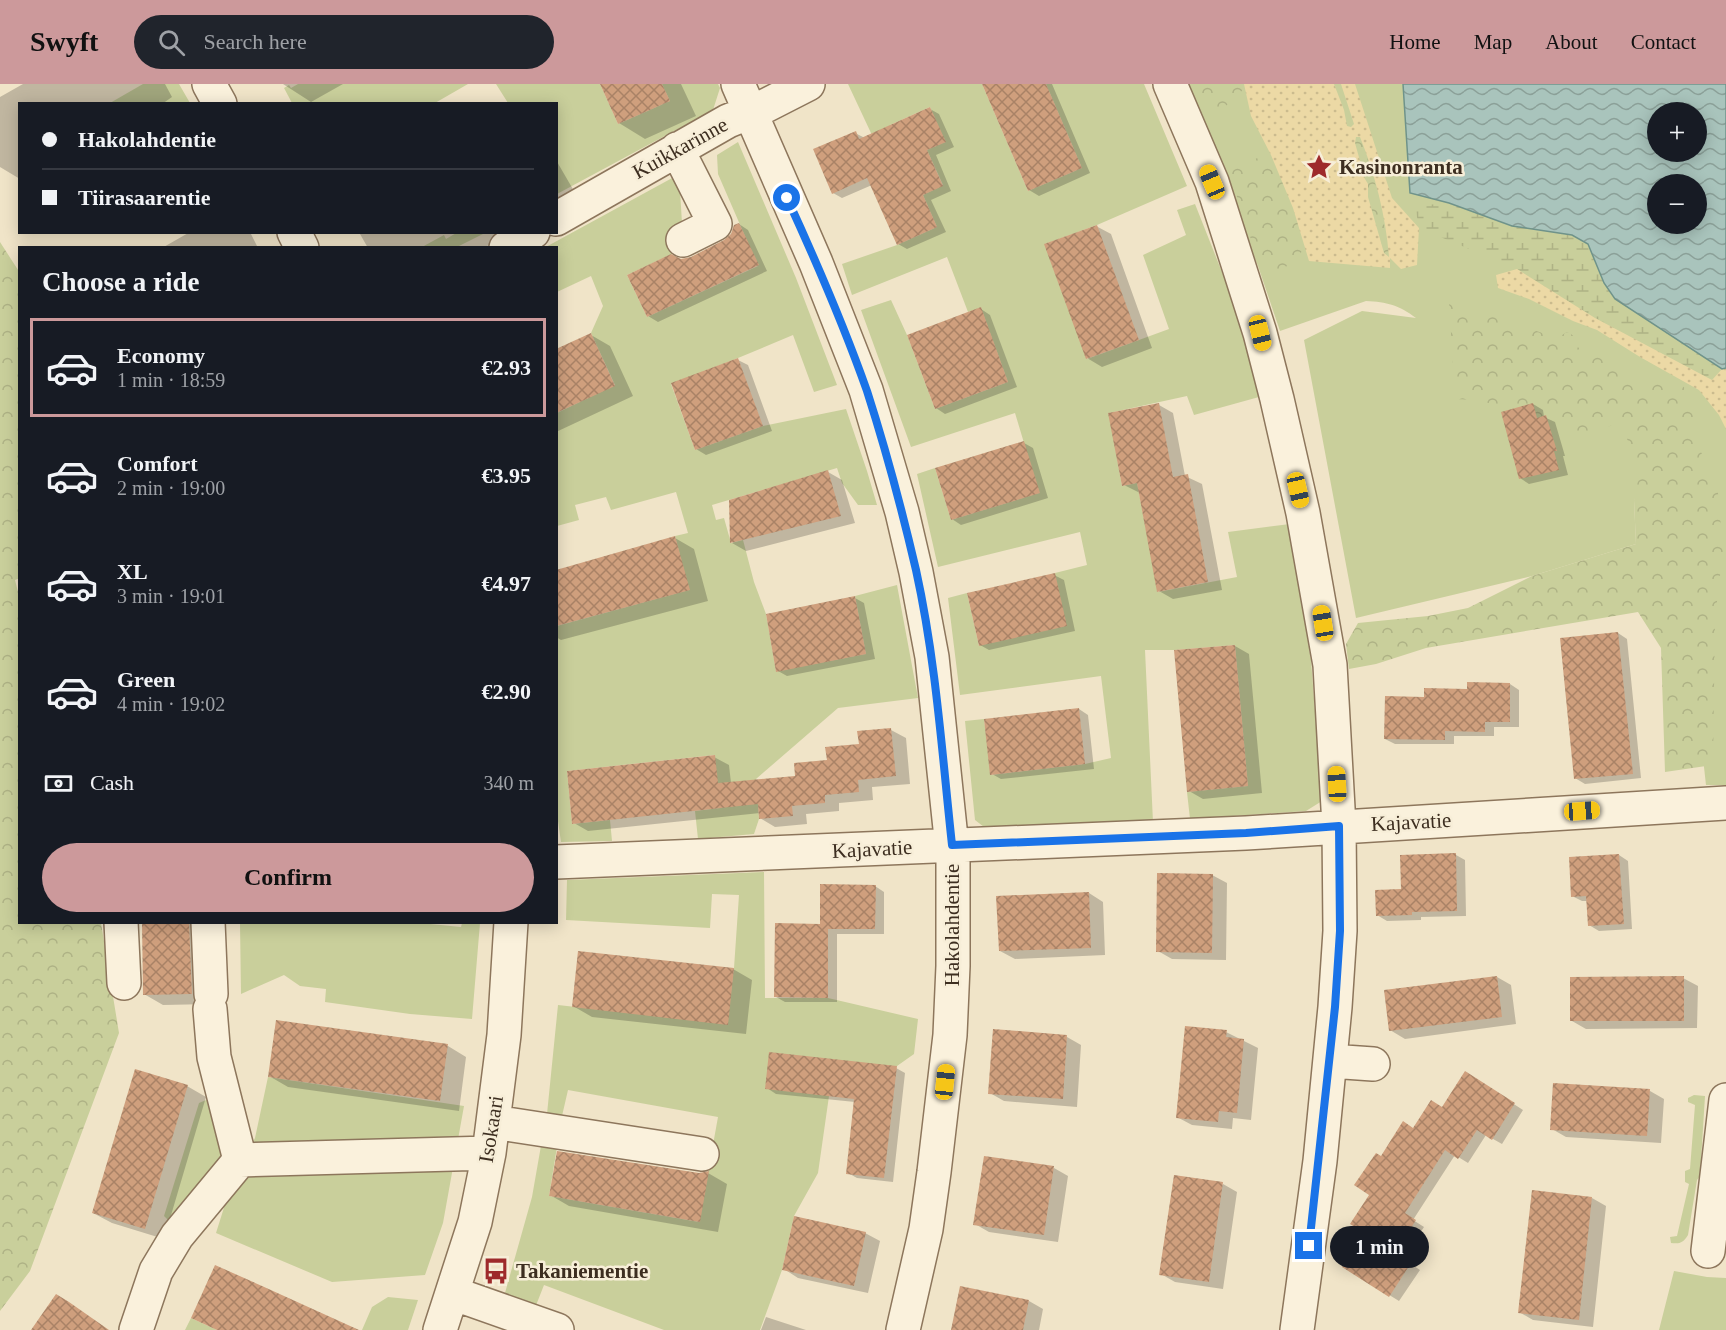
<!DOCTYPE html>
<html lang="en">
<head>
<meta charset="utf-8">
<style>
	:root { --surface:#171b24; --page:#20242c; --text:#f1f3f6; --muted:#9ea1a6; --line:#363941; --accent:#cc999b }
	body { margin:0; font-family:Georgia,serif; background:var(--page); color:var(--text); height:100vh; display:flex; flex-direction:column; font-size:22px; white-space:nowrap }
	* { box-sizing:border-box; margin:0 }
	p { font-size:20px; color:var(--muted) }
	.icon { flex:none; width:33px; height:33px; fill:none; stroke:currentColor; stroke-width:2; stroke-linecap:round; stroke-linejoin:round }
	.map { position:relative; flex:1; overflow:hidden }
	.details { position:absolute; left:18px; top:162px; width:540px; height:678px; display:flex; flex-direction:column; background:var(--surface); border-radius:0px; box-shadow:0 3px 15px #0003 }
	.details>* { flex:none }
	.guide { position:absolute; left:18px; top:18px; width:540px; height:132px; border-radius:0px; box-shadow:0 3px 15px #0003; display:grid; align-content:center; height:132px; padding:0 24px; background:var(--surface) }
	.tools { position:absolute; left:1647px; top:18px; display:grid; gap:12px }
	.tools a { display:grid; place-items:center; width:60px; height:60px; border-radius:50%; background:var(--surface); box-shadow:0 3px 15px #0003; font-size:30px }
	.end { position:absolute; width:27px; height:27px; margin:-14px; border:8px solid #1a73e8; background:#fff; box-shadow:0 0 0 3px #fff }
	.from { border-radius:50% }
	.bubble { position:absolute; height:42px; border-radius:21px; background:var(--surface); box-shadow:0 3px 15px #0003; font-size:20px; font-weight:600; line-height:42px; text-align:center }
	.car { position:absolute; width:18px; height:36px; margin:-18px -9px; border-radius:8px; box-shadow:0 0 4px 2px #0007; background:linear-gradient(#f5c518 24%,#345 0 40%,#f5c518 0 76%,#345 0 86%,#f5c518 0) }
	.guide b { display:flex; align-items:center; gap:21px; height:57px; font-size:22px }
	.guide b+b { border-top:2px solid var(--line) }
	.guide i { width:15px; height:15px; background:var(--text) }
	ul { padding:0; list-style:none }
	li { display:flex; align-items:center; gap:18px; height:99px; margin:0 12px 9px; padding:0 12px; border:3px solid transparent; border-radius:0px }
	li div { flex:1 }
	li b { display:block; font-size:22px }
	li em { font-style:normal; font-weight:600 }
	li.selected { border-color:var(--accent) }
	li>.icon { width:54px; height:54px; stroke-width:1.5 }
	h2 { padding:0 24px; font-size:27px; line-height:72px }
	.pay { display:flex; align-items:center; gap:15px; height:66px; padding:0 24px; font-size:22px }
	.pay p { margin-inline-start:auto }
	.cta { display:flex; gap:12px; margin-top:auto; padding:12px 24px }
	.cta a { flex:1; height:69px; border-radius:36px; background:var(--accent); color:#111; font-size:24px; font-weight:600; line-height:69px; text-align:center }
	header { display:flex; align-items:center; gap:36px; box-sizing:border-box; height:84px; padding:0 30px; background:var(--accent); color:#111 }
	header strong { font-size:28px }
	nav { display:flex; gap:33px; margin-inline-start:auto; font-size:21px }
	.search { width:420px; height:54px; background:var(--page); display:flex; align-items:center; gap:15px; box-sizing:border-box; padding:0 21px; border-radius:33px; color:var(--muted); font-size:22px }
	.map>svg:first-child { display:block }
</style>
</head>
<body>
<header>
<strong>Swyft</strong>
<div class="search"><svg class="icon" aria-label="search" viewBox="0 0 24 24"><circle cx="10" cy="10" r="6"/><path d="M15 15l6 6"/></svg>Search here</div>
<nav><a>Home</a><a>Map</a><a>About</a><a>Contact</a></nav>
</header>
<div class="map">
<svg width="1726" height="1246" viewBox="0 0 1726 1246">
	<defs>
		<pattern id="forest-crowns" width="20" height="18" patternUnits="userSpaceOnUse" patternTransform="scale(1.5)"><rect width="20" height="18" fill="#c9cf9b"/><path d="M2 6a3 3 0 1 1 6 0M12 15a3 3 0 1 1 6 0" fill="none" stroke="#aeb285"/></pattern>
		<pattern id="wetland-marsh" width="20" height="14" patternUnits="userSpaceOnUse" patternTransform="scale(1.5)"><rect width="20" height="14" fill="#c9cf9b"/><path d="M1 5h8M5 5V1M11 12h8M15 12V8" fill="none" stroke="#aeb285"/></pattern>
		<pattern id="sand-dots" width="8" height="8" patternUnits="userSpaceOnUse" patternTransform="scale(1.5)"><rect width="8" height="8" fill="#ecd9a5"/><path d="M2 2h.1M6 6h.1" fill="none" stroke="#cbbb8e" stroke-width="1.8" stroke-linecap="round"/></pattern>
		<pattern id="water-waves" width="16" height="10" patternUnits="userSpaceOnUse" patternTransform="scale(1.5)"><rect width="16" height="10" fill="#a9c4bc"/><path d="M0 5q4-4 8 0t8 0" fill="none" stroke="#8ba098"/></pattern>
		<pattern id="building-cross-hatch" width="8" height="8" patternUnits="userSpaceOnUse" patternTransform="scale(1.5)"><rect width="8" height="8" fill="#cf9f7d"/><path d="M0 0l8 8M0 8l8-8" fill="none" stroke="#a98266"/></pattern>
	</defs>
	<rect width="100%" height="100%" fill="#f0e4c8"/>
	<path fill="#c9cf9b" d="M143,0h36l11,19h-80z
		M298,0h170l-33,19h-143l-8,-15 5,-3 2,3z
		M496,0h104l18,40 52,-23 -8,-17h56l2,4 -7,22 -156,84 -1,-90 -48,-1z
		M848,0h134l46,107 54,-23 -36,-84h98l43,102 -90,39 -52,19 42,115 82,-30 -26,-74 43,-20 -9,-25 18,-6 40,101 24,92 -65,18 -7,-19 -78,17 13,73 15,-3 21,109 79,-15 -9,-45 62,-8 21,136 11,141 -16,10 -116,8 -3,-27 61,-6 -13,-141 -61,5h-29l8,172 -169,5 -9,-7 -10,-99 19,-2 7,56 94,-11 26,-6 -10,-82 -141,19 -12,-97 19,-5 12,53 76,-73 32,-8 -7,-33 -142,35 -21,-93 18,-6 16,52 88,-27 -24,-80 -104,34 -50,-137 30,-10 16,35 28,74 73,-27 -27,-74 -13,4 -21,-55 -95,38 -10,-31 55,-19 40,-18 -14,-32 20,-10 -16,-35 18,-8 -15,-35 -40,18 14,32 -18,8z
		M1183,0h220l8,109 38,10 63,23 60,9 16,9 16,39 11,16 107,70 4,-1v417h-20l-4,-36 -8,-3 3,-51 -14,-173 -9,-46 -18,-42 -43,-54 -52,-26 -43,-6h-50l-15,-6 31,51 60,2 12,-9 70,22 32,58 -24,34 2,44 -104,32 -176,42 -52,-278 58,-29 54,7c-17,-13 -29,-16 -50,-17l-86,30 -22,-65z
		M738,58l58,136 41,107 -23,7 -21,-57 -55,23 -67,26 24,66 68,-24 83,-17 21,62 10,34h-19l-16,-22 -5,-15 -125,37 4,15 8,-2 7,25 12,-3 11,42 12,32 10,57 90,-17 -11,-58 42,-11 21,113 -80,10 -82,71 3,40 -5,15 -56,5 -3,-28 25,-3 -6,-53 -147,16 5,53 38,-4 2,21 -51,1 -5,-35 1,-181 132,-36 -14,-54 13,-3 -12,-41 -65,18 -5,-13 -31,8 4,15 -22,6v-113l58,-28 -24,-52 12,-27 -12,-30 -34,16 -1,-44h-12l130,-71 6,13 3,50 4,7 -60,28 20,42 111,-51 -40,-92 -1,-19z
		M458,148l27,1 -28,14h-35l22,-12 2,4z
		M764,788l1,126h63l90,21 -4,35 -17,12 -68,30 -11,77 -24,43 -12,54 -22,60h-96l-120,-45 -11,28 -30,-13 29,-103 10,-57 16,1 -9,55 150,26 19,-105 -150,-27 -6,26 -15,-2 11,-109 169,19 7,-56 5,-73 -27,-1 -2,34 -144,-8 1,-40z
		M410,838l51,5 1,-4h18l-8,96 -62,-5 -85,-12 1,-13 -26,-3 -16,-11 -43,19 -1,-71z
		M268,993l196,29 -21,117 -18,52 -93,7 -116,-49 17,-54 22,-41z
		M1694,1011l11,1 -5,80 -3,4 -9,55c-5,8 -8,9 -17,8l-1,-6 7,-1 12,-52 -4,-2v-11l5,-2 5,-64 -7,-3v-4z
		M211,1014l15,63 -54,63 -8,-8 35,-113z
		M1674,1187l33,6 19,1v52h-67z
		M388,1213l30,3 -10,30h-46l10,-23z
		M191,1234l26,12h-32z"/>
	<path fill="url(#forest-crowns)" d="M1182,0h67l-22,21 -24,10 -13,-11z
		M1356,53h4c16,39 23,80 30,121l-6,-5 -16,-56v-13l-3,-5 -10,-36z
		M1263,72l10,9 24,13 -13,18 7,18h22l9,24 -19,10 -5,12 -20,11 -20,-10 -30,-92z
		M0,158l20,31v305l-5,2 5,20v322l81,1 18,110 -89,238 -30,40z
		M1449,217l108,37 10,-6 9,5 1,10 23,10 51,32 11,-13 18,6 15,21 -3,27 26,63 5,57 -8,69 -2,146 -48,7 -4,-124 -23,-36 -212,36 -50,16 -27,5 -3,-25 12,-21 70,-7 40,-8 64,-32 104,-32 -2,-44 6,-32 -21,-47 -30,16 -35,-17 -77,-20 -22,-1z"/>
	<path fill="url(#wetland-marsh)" d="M1449,119l63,23 60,9 16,9 16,39 11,16 107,70 -10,11 -117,-62 -78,-49 -98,-41 -4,-22z"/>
	<path fill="url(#sand-dots)" fill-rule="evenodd" d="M1244,0h90l10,26 3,16 4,1 3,-3 -13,-40h14l37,114 27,30 -2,37 -16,4 -11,-11v10l-81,-7 -16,-53 -22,-53 -20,-39zM1356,53h4c15,37 26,80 29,120l-5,-4 -16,-56v-13l-3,-5 -10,-36z
		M1517,185l78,49 117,62 10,-11 4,-1v61l-7,-14 -20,-25 -59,-33 -43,-27 -24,-9 -44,-22 -31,-11 -2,-13z"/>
	<path fill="url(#water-waves)" stroke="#6f938a" stroke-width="1.5" fill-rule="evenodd" d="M1403,0h323v284l-4,1 -107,-70 -11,-16 -16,-39 -16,-9 -60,-9 -63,-23 -39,-10zM1658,28h38v40h-38zM1658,100h38v40h-38z"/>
	<path fill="#0003" d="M23,0h142l7,13 -10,7h-142v75l-20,-12v-70z
		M283,0h60l-32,18z
		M601,0h80l15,32 -51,23 -26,-16z
		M983,0h69l38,89 -51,23 -10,-6z
		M930,25l9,5 15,33 -18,8 15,36 -20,9 15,32 -39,17 -9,-5 -26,-59 -30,13 -9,-5 22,-60 10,5z
		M556,76l18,31 -18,10z
		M739,140l9,6 19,41 -109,51 -10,-6 -19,-41 63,-17 33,-16z
		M1096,142l15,8 41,114 -50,19 -15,-9z
		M190,148h60l8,16h-96z
		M362,148h148l-26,16h-116l-8,-14z
		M981,225l9,6 27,72 -72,27 -9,-6z
		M591,251l19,11 23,50 -77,36v-81z
		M738,276l10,5 24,66 -66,24 -10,-6z
		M1533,320l10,6 1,7 11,5 10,34h-2l5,19 -39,9 -9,-6z
		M1159,321l14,8 12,63 17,8 20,106 -49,9 -14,-8 -19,-98 -16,-8z
		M1024,359l9,5 15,50 -87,27 -9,-6z
		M828,388l14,8 13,43 -109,28 -14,-8z
		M675,454l19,11 14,52 -147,39 -5,-3v-65z
		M1054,491l10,5 11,51 -86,19 -9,-5z
		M855,514l9,5 11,56 -88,17 -9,-5z
		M1618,549l9,6 14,139 -56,6 -10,-6z
		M1235,562l14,8 13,139 -59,6 -14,-8z
		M1510,600l9,6v37h-25v9h-40v8h-59l-10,-5 40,-41z
		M1079,625l9,6 6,54 -93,10 -9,-5z
		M891,646l15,8 4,46 -38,3 1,13 -34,3v8l-33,3 1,10 -32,3 -15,-9v-5l-172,18 -14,-8 140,-66 15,8 2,18 66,-6z
		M1456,771l9,5 1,56 -45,1v3l-34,1 -10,-6 25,-25z
		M1619,771l9,6 4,68 -33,2 -10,-6 -1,-24h-6l-10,-5z
		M1212,791l15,8 -1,77 -54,-1 -14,-8z
		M875,802l9,6v42h-47v68h-52l-9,-5 46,-72z
		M1089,809l14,9 2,53 -90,4 -15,-8z
		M144,838h67v82l-48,1 -19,-11z
		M733,885l19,11 -6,54 -154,-17 -19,-11z
		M1497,893l14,8 5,39 -111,15 -15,-9z
		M1683,894l15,8 -1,42 -111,1 -14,-8z
		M277,937l171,25 18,11 -7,54 -171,-24 -19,-11z
		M1226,948l32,16 -7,72 -18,-2 -1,11 -40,-4 -15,-8z
		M1067,953l14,8 -4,62 -73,-6 -14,-8z
		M896,984l9,5 -12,109 -36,-4 -9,-5 7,-71 -79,-8 -9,-6z
		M1475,995l48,31 -21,34 -16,-9 -18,28 -13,-8 -42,65 11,7 -21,32 17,11 -21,31 -55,-34 22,-34 5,-39 10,-36 33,-29 29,-20z
		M187,1002l19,11 -42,142 -52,-16 -19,-10z
		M1650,1007l14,8 -3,44 -95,-6 -14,-8z
		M1054,1084l14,8 -10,66 -69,-10 -14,-8z
		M708,1089l19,11 -9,48 -149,-26 -19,-11z
		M1223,1100l14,8 -14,97 -48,-7 -14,-8z
		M1592,1114l14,8 -13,121 -60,-7 -14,-8z
		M865,1149l15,8 -12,52 -70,-15 -14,-9z
		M1029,1217l14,8 -4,21h-87z
		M766,1233l40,13h-45z"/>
	<path fill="url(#building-cross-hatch)" d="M600,0h62l8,17 -52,23z
		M982,0h64l36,84 -54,23z
		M930,23l16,35 -19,8 16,36 -20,9 14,32 -40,18 -30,-67 -35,16 -19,-45 43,-18 3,8z
		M739,139l20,42 -112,52 -20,-42 44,-21 10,5 10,-2 33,-17 7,-6 3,-9z
		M1097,141l42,115 -53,19 -42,-115z
		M981,223l27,75 -73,27 -28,-74z
		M591,249l24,53 -59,27v-64z
		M738,274l25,68 -68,24 -24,-67z
		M1159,319l14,74 15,-3 20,108 -51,10 -20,-109 -15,3 -14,-73z
		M1533,319l4,15 9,-3 11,36h-3l5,19 -40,9 -18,-67z
		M1024,357l16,52 -89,27 -16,-52z
		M828,386l13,46 -111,27 -1,-43z
		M675,452l15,54 -134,36v-56z
		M1055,489l12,53 -88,20 -12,-53z
		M855,512l11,58 -90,18 -10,-58z
		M1618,548l15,142 -59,5 -14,-141z
		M1235,561l13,141 -61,6 -13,-142z
		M1467,598l43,1v39h-25v10l-40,-1v9l-61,-1 1,-43 39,1v-9l43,1z
		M1079,624l6,56 -95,11 -6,-56z
		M891,644l5,48 -38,4 1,12 -34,3v8l-33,3 1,10 -34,3 -1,-15 -186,20 -5,-53 148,-16 3,28 77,-7 -1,-13 33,-3 -2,-13 34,-3 -2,-13z
		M1456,769l1,58 -45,1v3l-36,1 -1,-26 26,-1 -1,-34z
		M1619,770l5,70 -36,2 -2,-30 -15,1 -2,-40z
		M1157,789l56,1 -1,79 -56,-1z
		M820,800l56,1 -1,44h-47v69l-54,-1 1,-74 45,1z
		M1089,808l2,56 -92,3 -3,-55z
		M142,838h47l3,72 -49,1z
		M578,867l156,17 -6,57 -156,-18z
		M1497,892l5,41 -113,14 -5,-41z
		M1684,892v45h-114v-44z
		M276,936l172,24 -8,57 -172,-24z
		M1185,942l42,4 -1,7 18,2 -7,74 -18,-2 -1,11 -42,-4z
		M993,945l74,6 -4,64 -75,-5z
		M769,968l128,14 -13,112 -38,-4 8,-75 -89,-10z
		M135,985l53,16 -43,144 -53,-16z
		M1465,987l50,32 -23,37 -15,-10 -19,29 -13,-9 -40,63 11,7 -21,33 16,10 -22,34 -47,-30 22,-34 -14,-9 19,-29 -15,-10 22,-32 5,3 22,-35 10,7 18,-28 11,7z
		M1553,999l97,6 -3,47 -97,-6z
		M557,1067l142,22 10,-2 -9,51 -151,-26z
		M984,1072l70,10 -10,69 -71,-10z
		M1174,1091l49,7 -14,100 -50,-7z
		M1532,1106l60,7 -13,123 -61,-7z
		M794,1132l72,16 -12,54 -72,-16z
		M215,1181l47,21 97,44h-142l-26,-12z
		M960,1202l69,14 -6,30h-72z
		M56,1210l13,8 40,28h-78z"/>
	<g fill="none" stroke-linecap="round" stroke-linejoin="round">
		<g stroke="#8d765c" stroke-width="36">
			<path id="minor" d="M209,0l11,20
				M738,0l78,179 50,127 36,122 14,60 16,85 21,200v109l-3,69 -16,137 -8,57 -23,101
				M1170,0l42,98 48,151 17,66 26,114 27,152 9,161 1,105 -5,76 -15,154 -23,169
				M677,65l38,75 -32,16
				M556,135l172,-98 37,-15 43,-22
				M294,148l8,16
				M506,164l27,-16
				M556,778l690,-29 480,-30
				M121,838l3,61
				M208,838l3,72
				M1330,977l43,3
				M493,1038l209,32
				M240,1076l249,-7
				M1708,1167l18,-151
				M452,1209l105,37
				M136,1246l20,-59 21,-35 63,-76 -26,-103 -4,-48
				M440,1246l35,-108 14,-69 15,-118 7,-113"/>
		</g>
		<use href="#minor" stroke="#faf1dc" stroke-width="33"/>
	</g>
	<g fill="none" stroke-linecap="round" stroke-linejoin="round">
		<path stroke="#1a73e8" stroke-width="8" d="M787,114c29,63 57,128 80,193 19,59 35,119 49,179 20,91 26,183 36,275l294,-12 93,-7 1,105 -5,76 -26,239"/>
	</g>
	<defs>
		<g id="sight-bare" transform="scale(2.07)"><path d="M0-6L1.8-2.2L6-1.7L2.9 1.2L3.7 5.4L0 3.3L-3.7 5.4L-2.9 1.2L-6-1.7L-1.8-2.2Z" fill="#9e2a2b" stroke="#f7eed8" stroke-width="2.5" paint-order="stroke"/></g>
		<g id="bus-bare" transform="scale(2.07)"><path d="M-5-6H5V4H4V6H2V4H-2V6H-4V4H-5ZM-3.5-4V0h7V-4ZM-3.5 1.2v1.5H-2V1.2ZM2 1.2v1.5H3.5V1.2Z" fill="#9e2a2b" stroke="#f7eed8" stroke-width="2.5" paint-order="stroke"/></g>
	</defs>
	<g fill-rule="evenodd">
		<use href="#sight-bare" x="1319" y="83"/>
		<use href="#bus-bare" x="496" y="1187"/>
	</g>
	<g text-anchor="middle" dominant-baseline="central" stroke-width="5" stroke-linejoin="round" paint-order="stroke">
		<g font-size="21" fill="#3d2e20" stroke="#f7eed8">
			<text transform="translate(680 64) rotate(-29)">Kuikkarinne</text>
			<text transform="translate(1411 738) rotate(-3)">Kajavatie</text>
			<text transform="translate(872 765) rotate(-3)">Kajavatie</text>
			<text transform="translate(952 841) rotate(-90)">Hakolahdentie</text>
			<text transform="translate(491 1045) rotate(-81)">Isokaari</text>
		</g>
		<g font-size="21" font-weight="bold" fill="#3d2e20" stroke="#f7eed8" text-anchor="start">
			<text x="1339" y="83">Kasinonranta</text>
			<text x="516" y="1187">Takaniementie</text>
		</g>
	</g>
</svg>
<div class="tools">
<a>+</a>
<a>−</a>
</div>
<i class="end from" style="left:787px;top:114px"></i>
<i class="end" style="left:1309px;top:1162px"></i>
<div class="bubble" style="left:1330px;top:1142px;width:99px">1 min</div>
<i class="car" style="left:1212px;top:98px;rotate:337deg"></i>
<i class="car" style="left:1260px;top:249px;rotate:166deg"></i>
<i class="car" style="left:1298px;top:406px;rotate:167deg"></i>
<i class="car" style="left:1323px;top:539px;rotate:351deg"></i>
<i class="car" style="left:1337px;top:700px;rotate:357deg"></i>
<i class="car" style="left:1582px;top:727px;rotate:86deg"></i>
<i class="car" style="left:945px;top:998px;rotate:6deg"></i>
<div class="guide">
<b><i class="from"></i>Hakolahdentie</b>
<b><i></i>Tiirasaarentie</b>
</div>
<section class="details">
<h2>Choose a ride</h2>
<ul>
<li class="selected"><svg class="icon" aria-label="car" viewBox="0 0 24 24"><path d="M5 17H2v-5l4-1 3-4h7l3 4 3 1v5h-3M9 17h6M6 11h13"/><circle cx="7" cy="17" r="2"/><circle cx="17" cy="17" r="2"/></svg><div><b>Economy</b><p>1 min · 18:59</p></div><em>€2.93</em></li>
<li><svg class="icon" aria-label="car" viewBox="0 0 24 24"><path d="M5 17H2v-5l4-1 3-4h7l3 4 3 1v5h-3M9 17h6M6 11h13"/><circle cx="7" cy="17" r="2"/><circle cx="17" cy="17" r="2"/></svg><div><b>Comfort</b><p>2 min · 19:00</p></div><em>€3.95</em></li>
<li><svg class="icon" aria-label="car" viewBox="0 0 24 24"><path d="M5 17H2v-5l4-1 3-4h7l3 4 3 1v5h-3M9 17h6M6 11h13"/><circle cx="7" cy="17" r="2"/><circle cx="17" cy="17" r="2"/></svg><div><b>XL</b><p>3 min · 19:01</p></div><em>€4.97</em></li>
<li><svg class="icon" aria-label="car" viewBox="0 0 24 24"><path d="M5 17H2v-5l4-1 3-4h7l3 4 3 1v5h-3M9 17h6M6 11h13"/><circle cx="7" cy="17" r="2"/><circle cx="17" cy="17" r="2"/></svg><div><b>Green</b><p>4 min · 19:02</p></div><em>€2.90</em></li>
</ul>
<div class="pay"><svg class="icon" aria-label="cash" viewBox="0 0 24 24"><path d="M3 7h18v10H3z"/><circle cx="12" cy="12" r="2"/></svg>Cash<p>340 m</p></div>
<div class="cta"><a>Confirm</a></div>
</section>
</div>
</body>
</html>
